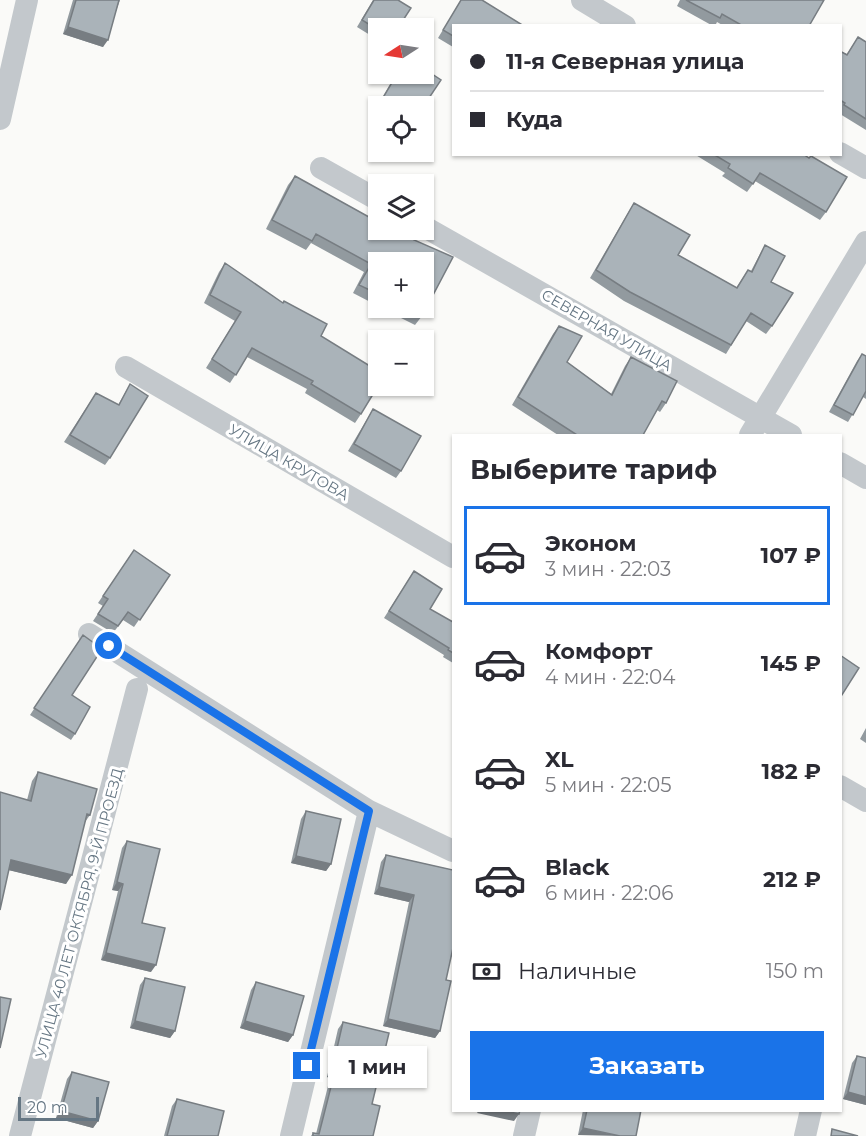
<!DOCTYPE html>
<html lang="ru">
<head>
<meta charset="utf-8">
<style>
	:root { --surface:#fff; --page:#f7f7f7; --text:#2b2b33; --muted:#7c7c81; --line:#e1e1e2; --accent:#1a73e8 }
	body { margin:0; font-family:Montserrat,sans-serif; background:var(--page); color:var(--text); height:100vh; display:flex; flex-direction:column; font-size:22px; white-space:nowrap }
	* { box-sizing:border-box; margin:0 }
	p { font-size:20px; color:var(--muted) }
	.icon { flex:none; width:33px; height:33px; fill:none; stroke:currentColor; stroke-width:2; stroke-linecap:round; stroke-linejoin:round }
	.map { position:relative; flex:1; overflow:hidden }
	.sheet { position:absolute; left:452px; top:434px; width:390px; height:678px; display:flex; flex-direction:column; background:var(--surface); border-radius:0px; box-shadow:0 2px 4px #0004 }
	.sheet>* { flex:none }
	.hud { position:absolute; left:452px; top:24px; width:390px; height:132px; border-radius:0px; box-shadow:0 2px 4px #0004; display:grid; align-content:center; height:132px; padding:0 18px; background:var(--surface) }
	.needle { width:39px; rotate:258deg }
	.controls { position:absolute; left:368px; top:18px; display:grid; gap:12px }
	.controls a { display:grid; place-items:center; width:66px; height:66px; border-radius:0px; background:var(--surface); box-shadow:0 2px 4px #0004; font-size:30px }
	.scale { position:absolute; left:18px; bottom:15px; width:81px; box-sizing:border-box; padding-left:6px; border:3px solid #657683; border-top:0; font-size:16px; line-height:21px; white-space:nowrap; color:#657683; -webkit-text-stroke:4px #fff; paint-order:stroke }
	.end { position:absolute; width:27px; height:27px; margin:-14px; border:8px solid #1a73e8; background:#fff; box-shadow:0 0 0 3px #fff }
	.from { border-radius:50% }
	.bubble { position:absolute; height:42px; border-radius:0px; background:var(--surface); box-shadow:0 2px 4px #0004; font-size:20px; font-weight:700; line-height:42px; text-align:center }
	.hud b { display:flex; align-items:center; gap:21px; height:57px; font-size:22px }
	.hud b+b { border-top:2px solid var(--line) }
	.hud i { width:15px; height:15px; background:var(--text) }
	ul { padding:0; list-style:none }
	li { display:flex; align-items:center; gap:18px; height:99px; margin:0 12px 9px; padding:0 6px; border:3px solid transparent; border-radius:0px }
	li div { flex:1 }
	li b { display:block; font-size:22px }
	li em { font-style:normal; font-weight:700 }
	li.active { border-color:var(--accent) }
	li>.icon { width:54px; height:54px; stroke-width:1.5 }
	h2 { padding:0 18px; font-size:27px; line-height:72px }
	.pay { display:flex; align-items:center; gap:15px; height:66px; padding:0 18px; font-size:22px }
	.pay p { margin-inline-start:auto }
	.button { display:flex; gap:12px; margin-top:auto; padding:12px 18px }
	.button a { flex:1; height:69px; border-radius:0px; background:var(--accent); color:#fff; font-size:24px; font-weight:700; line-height:69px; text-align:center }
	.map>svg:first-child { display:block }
</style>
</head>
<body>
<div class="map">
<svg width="866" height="1136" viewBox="0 0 866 1136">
	<rect width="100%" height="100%" fill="#fafaf8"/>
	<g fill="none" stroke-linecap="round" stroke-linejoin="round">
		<path stroke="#c3c8cc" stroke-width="22" d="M582,0l43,26
			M0,119l27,-119
			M840,153l26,15
			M321,168l57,32
			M423,226l368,209
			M126,367l327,190
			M750,435l116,-193
			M840,463l26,15
			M89,634l280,177 84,40
			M840,786l26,15
			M20,1136l117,-447
			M291,1136l78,-325
			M524,1136l6,-26
			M805,1136l6,-26"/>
	</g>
	<path fill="#929a9f" d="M73,0h47l-17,47 -40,-13z
		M373,0h25l-20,28v12l-21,-13z
		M461,0h21l-29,26v21l-15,-9z
		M680,0h144l-15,26h-85l-7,-4 -2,4h-2l-36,-20z
		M858,37l8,5v88l-26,-16v-63l7,3z
		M396,74h27l-45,32v16l-2,-1 -3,-7z
		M694,154h109l23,58 -6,8 -65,-39 -8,11 -25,-16 3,-3z
		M295,176l83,46v8h20l17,8 -1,2 39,17 -31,59 -7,9 -34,-17h42v-46h-45v44l-25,-13 11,-21 -53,-29 -5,7 -40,-21 22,-44z
		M634,203l44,52 58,33 12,-18 3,1 9,-17 5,-9 6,37 1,44 -6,8 -20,-13 -20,33 -102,-53 -34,-23 39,-67z
		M225,263l96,73 40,78 -6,9 -50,-30 2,-4 -60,-32 -17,26 -24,-15 29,-47 -31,-18 15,-31z
		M559,326l8,36 44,32 14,-28 6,-9 35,46 -6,9 -3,-2 -14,25h-85l-46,-30 41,-71z
		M862,354l4,2v43l-3,-2 -15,25 -19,-10 28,-51z
		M130,384l-20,74 -5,7 -41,-23 32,-49 22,12z
		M373,409l28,62 -5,7 -48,-27z
		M134,550l36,25 -36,52 -11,-7 -10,13 -20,-12 10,-15 -5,-3z
		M414,571l16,38 23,13v41l-10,-6 1,-2 -60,-37z
		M83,635l-11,60 3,39 -4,6 -41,-25z
		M866,728v15l-6,-4z
		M38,772l52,43 -5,7 -19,62 -57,-14 -9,-78 27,8 5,-19z
		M306,811l25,53 -5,7 -35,-8 10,-44z
		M127,841l15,82 9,49 -50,-12 17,-69 -6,-1 10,-42z
		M386,855l67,15 -7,110 -6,51 -5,7 -52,-12 26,-124 -35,-8 7,-32z
		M145,978l30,53 -5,7 -40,-10 10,-43z
		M256,982l37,53 -5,7 -48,-14 11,-38z
		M343,1022l29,82 1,32h-62l2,-3 3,1 14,-56 -3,-1 11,-48z
		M857,1056l9,2v47l-23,-6 9,-36z
		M72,1072l26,49 -5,7 -37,-10 11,-39z
		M177,1099l41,37h-54l8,-30z
		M583,1110h58l-63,25z"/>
	<path fill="#777d82" d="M68,27l40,13 -5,7 -40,-13z
		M296,856l35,8 -5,7 -35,-8z
		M11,860l61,15 -6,9 -62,-15z
		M117,882l6,2 -5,7 -6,-1z
		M379,887l35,8 -5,7 -35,-8z
		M106,953l50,12 -5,7 -50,-12z
		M388,1019l52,12 -5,7 -52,-12z
		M135,1021l40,10 -5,7 -40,-10z
		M245,1021l48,14 -5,7 -48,-14z
		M332,1070l3,1 -5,7 -3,-1z
		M848,1092l18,5v8l-23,-6z
		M479,1110h23l17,4 -5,7 -37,-8z
		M61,1111l37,10 -5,7 -37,-10z
		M583,1128l37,8 -42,-1z"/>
	<path fill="#aab3b9" stroke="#777d82" stroke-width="1.5" d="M76,0h43l-11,40 -40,-13z
		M374,0h24l13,8 -13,20h-20v2l-16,-10z
		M461,0h21l42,26h-71v10l-10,-6z
		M686,0h138l-15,26h-66l-21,-12 -2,4z
		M858,37l8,5v77l-22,-14 1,-2 -5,-3v-49l7,4z
		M423,68l18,12 -18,27v-1h-45l19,-32h26z
		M713,154h90l6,4 2,-2 36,21 -21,35 -66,-39 -7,11 -25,-16 2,-4z
		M295,176l83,46v8h20l17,8 -1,2 39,17 -31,59 -17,-8h18v-46h-45v32l-19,-9 12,-21 -55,-30 -4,7 -40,-21z
		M634,203l56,32 -12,20 59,33 11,-18 4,2 13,-27 20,11 -14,26 22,11 -21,33 -21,-13 -20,32 -101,-53 -34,-22z
		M225,263l58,40 1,-2 43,23 -6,12 57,35v15l-17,28 -50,-30 2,-3 -61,-33 -16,27 -24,-16 29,-47 -31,-17z
		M559,326l23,10 -15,26 45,33 19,-38 46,24 -11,22 -4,-2 -19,34h-66l-59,-38z
		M862,354l4,2v35l-13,24 -19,-10z
		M130,384l18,12 -38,62 -40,-23 26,-42 23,12z
		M373,409l48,27 -20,35 -47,-27z
		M134,550l36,25 -30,45 -12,-8 -10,14 -20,-12 10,-15 -5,-3z
		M414,571l28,18 -12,20 23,13v31l-5,-3 1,-2 -60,-37z
		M83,635l19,14 -30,46 18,12 -15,27 -41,-26z
		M840,655l19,13 -19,30z
		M38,772l59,17 -7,26 -3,-1 -15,61 -61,-15 -11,50v-118l31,9z
		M306,811l35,8 -10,45 -35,-8z
		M127,841l33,8 -18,74 23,5 -9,37 -50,-12 17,-69 -6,-2z
		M386,855l67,15v78l-7,32 5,1 -11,50 -52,-12 26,-124 -35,-8z
		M145,978l40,9 -10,44 -40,-10z
		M256,982l48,14 -11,39 -48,-14z
		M0,997l11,2 -11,49z
		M343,1022l46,11 -17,71 8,2 -7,30h-60v-3l6,1 16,-63 -3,-1z
		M857,1056l9,2v39l-18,-5z
		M72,1072l37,10 -11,39 -37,-10z
		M177,1099l47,12 -6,25h-51z
		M502,1110h18l-1,4z
		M587,1110h54l-5,26h-16l-37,-8z
		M832,1129l26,7h-27z"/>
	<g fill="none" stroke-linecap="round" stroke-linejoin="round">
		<path stroke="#1a73e8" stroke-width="8" d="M109,646l260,165 -62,255"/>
	</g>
	<g text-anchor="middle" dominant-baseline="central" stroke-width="6" stroke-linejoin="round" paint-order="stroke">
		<g font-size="15" fill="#657683" stroke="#fff">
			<text transform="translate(607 330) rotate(30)">СЕВЕРНАЯ УЛИЦА</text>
			<text transform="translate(289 462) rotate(30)">УЛИЦА КРУТОВА</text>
			<text transform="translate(79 913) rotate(-75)">УЛИЦА 40 ЛЕТ ОКТЯБРЯ, 9-Й ПРОЕЗД</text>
		</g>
	</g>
</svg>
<div class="controls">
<a><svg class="needle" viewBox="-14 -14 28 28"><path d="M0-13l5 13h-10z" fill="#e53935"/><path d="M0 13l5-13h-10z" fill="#7c7c81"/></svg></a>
<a><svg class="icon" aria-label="locate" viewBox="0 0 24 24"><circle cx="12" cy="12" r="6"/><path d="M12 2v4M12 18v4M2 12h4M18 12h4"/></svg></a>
<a><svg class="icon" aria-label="layers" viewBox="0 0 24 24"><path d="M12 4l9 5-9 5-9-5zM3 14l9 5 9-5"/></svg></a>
<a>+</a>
<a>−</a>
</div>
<div class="scale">20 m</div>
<i class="end from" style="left:109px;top:646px"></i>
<i class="end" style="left:307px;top:1066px"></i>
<div class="bubble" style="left:328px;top:1046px;width:99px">1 мин</div>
<div class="hud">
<b><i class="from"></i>11-я Северная улица</b>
<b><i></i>Куда</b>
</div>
<section class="sheet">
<h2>Выберите тариф</h2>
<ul>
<li class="active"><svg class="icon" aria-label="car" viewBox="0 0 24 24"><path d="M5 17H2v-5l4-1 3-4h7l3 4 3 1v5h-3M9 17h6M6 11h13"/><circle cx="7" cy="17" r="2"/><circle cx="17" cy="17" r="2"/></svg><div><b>Эконом</b><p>3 мин · 22:03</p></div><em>107 ₽</em></li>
<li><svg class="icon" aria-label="car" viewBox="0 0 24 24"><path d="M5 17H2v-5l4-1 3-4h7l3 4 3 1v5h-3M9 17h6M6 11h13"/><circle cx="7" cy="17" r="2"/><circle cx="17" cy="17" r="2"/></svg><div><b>Комфорт</b><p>4 мин · 22:04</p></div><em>145 ₽</em></li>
<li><svg class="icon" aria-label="car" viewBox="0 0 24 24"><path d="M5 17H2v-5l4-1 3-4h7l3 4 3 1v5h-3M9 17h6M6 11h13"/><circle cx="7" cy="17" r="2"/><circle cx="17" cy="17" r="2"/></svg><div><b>XL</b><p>5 мин · 22:05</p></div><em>182 ₽</em></li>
<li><svg class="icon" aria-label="car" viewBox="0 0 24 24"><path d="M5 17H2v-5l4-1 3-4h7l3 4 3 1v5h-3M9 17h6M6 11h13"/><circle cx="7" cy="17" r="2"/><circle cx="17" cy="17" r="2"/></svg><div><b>Black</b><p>6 мин · 22:06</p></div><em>212 ₽</em></li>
</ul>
<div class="pay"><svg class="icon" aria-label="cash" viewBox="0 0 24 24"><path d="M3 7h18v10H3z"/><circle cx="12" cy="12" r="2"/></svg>Наличные<p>150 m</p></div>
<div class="button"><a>Заказать</a></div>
</section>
</div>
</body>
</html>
